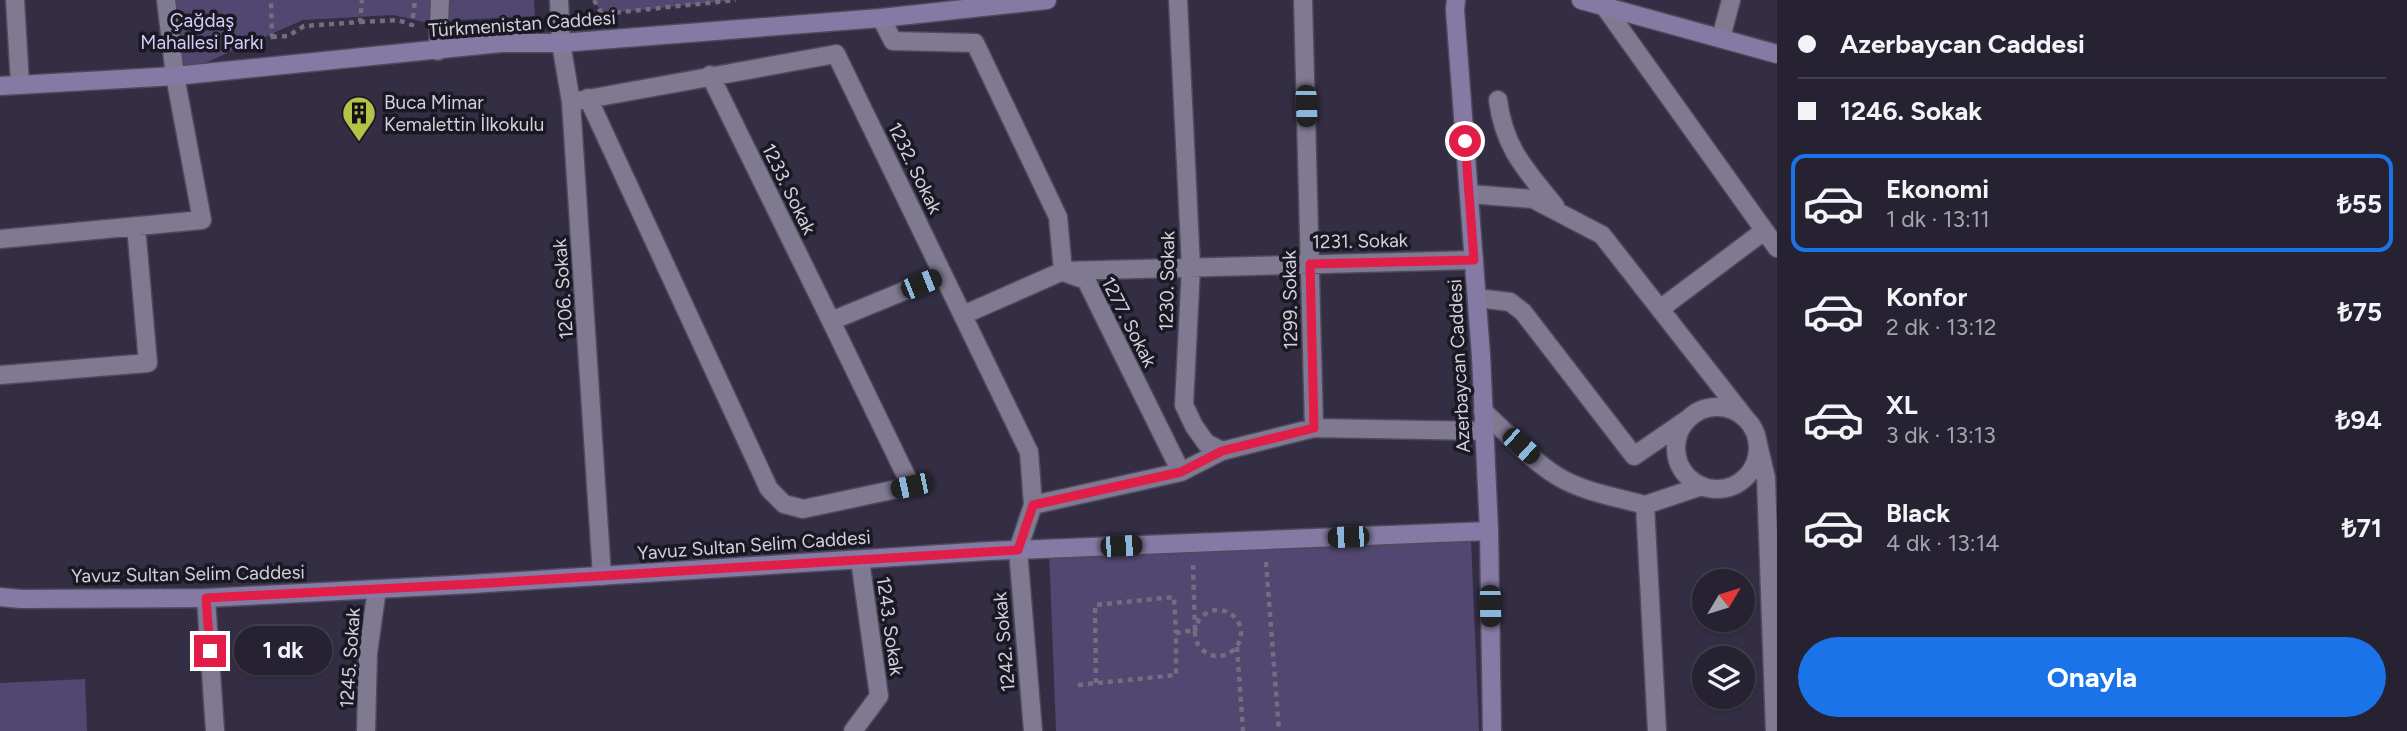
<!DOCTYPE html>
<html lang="tr">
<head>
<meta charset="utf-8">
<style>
	:root { --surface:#262232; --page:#322f3e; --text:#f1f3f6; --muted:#a4a4ac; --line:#423f4d; --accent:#1a73e8 }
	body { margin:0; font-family:Figtree,sans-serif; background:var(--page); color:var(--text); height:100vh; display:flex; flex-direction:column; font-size:26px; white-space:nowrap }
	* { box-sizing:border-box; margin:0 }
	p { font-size:23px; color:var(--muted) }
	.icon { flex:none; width:38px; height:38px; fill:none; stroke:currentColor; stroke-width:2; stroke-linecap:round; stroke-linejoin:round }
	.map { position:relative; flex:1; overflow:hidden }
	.side { display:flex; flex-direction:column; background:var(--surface); width:630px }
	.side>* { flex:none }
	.banner { display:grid; align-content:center; height:154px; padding:0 21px; background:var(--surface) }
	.needle { width:46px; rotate:52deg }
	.fabs { position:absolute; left:1692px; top:569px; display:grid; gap:14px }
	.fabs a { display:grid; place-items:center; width:63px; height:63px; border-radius:50%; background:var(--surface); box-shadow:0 2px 5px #0004,0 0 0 2px var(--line); font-size:35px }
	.end { position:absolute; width:32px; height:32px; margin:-16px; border:9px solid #e11d48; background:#fff; box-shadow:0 0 0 4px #fff }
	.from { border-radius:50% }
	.bubble { position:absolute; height:49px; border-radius:24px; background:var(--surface); box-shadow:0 2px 5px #0004,0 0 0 2px var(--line); font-size:23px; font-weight:700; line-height:49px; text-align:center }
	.car { position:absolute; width:21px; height:42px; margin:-21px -10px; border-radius:9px; box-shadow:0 0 5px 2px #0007; background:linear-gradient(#222 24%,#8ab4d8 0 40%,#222 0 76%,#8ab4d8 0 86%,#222 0) }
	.banner b { display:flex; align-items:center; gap:24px; height:66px; font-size:26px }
	.banner b+b { border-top:2px solid var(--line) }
	.banner i { width:18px; height:18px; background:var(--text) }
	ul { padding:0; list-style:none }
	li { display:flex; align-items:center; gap:21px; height:98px; margin:0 14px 10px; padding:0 7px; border:4px solid transparent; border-radius:14px }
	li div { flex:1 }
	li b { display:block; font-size:26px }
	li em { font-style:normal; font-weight:700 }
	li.on { border-color:var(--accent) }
	li>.icon { width:63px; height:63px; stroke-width:1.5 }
	.button { display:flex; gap:14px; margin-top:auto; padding:14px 21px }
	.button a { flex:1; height:80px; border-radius:42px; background:var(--accent); color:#fff; font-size:28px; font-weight:700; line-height:80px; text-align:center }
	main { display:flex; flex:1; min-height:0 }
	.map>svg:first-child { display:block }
</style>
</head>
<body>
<main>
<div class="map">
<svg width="1777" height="731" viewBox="0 0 1777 731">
	<rect width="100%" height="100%" fill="#332e43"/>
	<path fill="#524770" d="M166,0h368l1,16 -111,6 -31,-7 -90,5 -128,56z
		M594,0h142l-134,14z
		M1471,540l8,191h-423l-7,-182z
		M85,679l2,52h-87v-48z"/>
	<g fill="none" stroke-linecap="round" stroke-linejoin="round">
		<g stroke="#4e4a5b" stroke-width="21">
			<path id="minor" d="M15,0l5,84
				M559,0l2,43 10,59 31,474
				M1178,0l13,267 -7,138 10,21 12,17 16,8 92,-23
				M1303,0l11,428 170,3
				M1606,0l-2,6 173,242
				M881,18l12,23 82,2 83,174 5,54
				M1721,38l10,-38
				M438,51l2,-51
				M710,75l121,246 112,-46
				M588,98l181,391 15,15 19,5 108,-23 -80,-165
				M1498,100c6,48 28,70 57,106
				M571,102l265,-48 193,398 4,53 -15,45 15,181
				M1469,194l64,5 69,36 144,184
				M0,239l202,-19 -27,-144 -9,-76
				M1477,298l33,4 13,10 111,144 54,-37
				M1660,309l104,-78
				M963,315l100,-44 411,-11
				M0,375l148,-12 -12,-137
				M1676 448a41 41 0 1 1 82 0a41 41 0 1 1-82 0Z
				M1483,411c24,22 47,48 74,65 26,16 59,21 88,29l12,226
				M1758,444l8,34 9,253
				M1181,472l41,-21
				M1033,505l148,-33 -95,-192 -20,-7
				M1645,505l57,-19
				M206,598l9,133
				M366,731l2,-78 9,-64
				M853,731l26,-35 -19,-136"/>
		</g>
		<g stroke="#4e4a5b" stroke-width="21">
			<path id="secondary" d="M1456,0l-1,10 26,346 8,175 3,200
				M1581,0l196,54
				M0,86l175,-10 326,-33h60l320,-25 166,-18
				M0,597l21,2 185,-1 266,-14 517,-33 500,-20"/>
		</g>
		<path stroke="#726e80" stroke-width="4.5" stroke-dasharray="5 5" stroke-linecap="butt" d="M594,0l8,14 134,-14
			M360,22l38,-2 14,5 3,-25
			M272,37l16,-1 16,-10 56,-4 2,-22
			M191,45l81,-8 -1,-37
			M1266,562l13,169
			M1195 633a23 23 0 1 1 46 0a23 23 0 1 1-46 0Z
			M1237,647l6,84
			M1096,683l-1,-78 79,-8 2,36
			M1078,685l98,-10v-42l19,-3 -2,-65"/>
		<use href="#minor" stroke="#7f7991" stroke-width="18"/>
		<use href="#secondary" stroke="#857aa4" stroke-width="18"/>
	</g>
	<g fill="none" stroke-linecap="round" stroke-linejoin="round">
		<path stroke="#e11d48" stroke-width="9" d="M210,651l-4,-53 266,-14 546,-34 15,-45 148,-33 41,-21 92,-23 -4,-164 164,-4 -9,-119"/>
	</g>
	<defs>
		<g id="building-pin" transform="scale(1.75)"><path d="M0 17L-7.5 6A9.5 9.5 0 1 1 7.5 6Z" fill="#b4c24a" stroke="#1a1822"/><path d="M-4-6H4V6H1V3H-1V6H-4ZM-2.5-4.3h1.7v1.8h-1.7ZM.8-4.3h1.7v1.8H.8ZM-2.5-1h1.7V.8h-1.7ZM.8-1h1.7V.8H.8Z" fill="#111"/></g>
	</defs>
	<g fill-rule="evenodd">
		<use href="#building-pin" x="359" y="113"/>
	</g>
	<g text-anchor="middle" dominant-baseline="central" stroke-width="7" stroke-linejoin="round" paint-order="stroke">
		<g font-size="19" fill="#d6cbfc" stroke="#1a1822">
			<text x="202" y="20">Çağdaş<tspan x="202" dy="22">Mahallesi Parkı</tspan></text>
		</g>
		<g font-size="19" fill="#d2d0dd" stroke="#1a1822">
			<text transform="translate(522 24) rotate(-4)">Türkmenistan Caddesi</text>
			<text transform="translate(915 168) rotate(64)">1232. Sokak</text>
			<text transform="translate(789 189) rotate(64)">1233. Sokak</text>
			<text transform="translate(1360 241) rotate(-1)">1231. Sokak</text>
			<text transform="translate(1167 281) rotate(-89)">1230. Sokak</text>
			<text transform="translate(563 289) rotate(-94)">1206. Sokak</text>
			<text transform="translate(1290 300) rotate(-91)">1299. Sokak</text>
			<text transform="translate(1129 322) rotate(63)">1277. Sokak</text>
			<text transform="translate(1459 366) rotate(-93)">Azerbaycan Caddesi</text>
			<text transform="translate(754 545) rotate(-4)">Yavuz Sultan Selim Caddesi</text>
			<text transform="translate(188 574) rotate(-1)">Yavuz Sultan Selim Caddesi</text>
			<text transform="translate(890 626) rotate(82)">1243. Sokak</text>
			<text transform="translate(1004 642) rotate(-95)">1242. Sokak</text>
			<text transform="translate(350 658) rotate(-86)">1245. Sokak</text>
		</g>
		<g font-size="19" fill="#d2d0dd" stroke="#1a1822" text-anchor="start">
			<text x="384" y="102">Buca Mimar<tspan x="384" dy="22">Kemalettin İlkokulu</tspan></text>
		</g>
	</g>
</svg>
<div class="fabs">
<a><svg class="needle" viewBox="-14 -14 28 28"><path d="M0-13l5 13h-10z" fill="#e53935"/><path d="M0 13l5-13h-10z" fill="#a4a4ac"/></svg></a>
<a><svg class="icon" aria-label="layers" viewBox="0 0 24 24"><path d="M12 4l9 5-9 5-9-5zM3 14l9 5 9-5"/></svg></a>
</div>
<i class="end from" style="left:1465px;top:141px"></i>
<i class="end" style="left:210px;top:651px"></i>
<div class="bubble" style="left:234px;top:626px;width:98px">1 dk</div>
<i class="car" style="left:1306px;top:106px;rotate:178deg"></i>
<i class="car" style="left:921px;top:284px;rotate:68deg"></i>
<i class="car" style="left:1521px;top:446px;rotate:132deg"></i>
<i class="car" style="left:911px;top:486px;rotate:258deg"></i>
<i class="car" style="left:1348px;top:537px;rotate:268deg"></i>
<i class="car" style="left:1121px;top:546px;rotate:87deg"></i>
<i class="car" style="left:1490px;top:606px;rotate:179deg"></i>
</div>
<section class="side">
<div class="banner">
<b><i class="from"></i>Azerbaycan Caddesi</b>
<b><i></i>1246. Sokak</b>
</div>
<ul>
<li class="on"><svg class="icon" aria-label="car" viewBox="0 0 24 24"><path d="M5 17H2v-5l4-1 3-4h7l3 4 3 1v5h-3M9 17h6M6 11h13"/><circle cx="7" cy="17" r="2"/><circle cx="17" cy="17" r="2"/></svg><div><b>Ekonomi</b><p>1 dk · 13:11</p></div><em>₺55</em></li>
<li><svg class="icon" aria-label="car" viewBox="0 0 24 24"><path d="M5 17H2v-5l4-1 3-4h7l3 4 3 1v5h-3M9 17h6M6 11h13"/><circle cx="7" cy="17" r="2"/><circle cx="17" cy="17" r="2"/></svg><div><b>Konfor</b><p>2 dk · 13:12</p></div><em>₺75</em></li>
<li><svg class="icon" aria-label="car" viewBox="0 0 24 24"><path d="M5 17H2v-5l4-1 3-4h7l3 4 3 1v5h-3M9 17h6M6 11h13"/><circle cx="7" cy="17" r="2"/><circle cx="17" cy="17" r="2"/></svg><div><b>XL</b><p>3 dk · 13:13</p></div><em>₺94</em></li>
<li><svg class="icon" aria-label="car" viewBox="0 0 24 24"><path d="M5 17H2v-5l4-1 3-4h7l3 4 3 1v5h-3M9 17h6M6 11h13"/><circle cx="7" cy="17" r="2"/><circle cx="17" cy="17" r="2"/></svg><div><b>Black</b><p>4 dk · 13:14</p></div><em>₺71</em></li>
</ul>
<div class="button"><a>Onayla</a></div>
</section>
</main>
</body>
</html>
